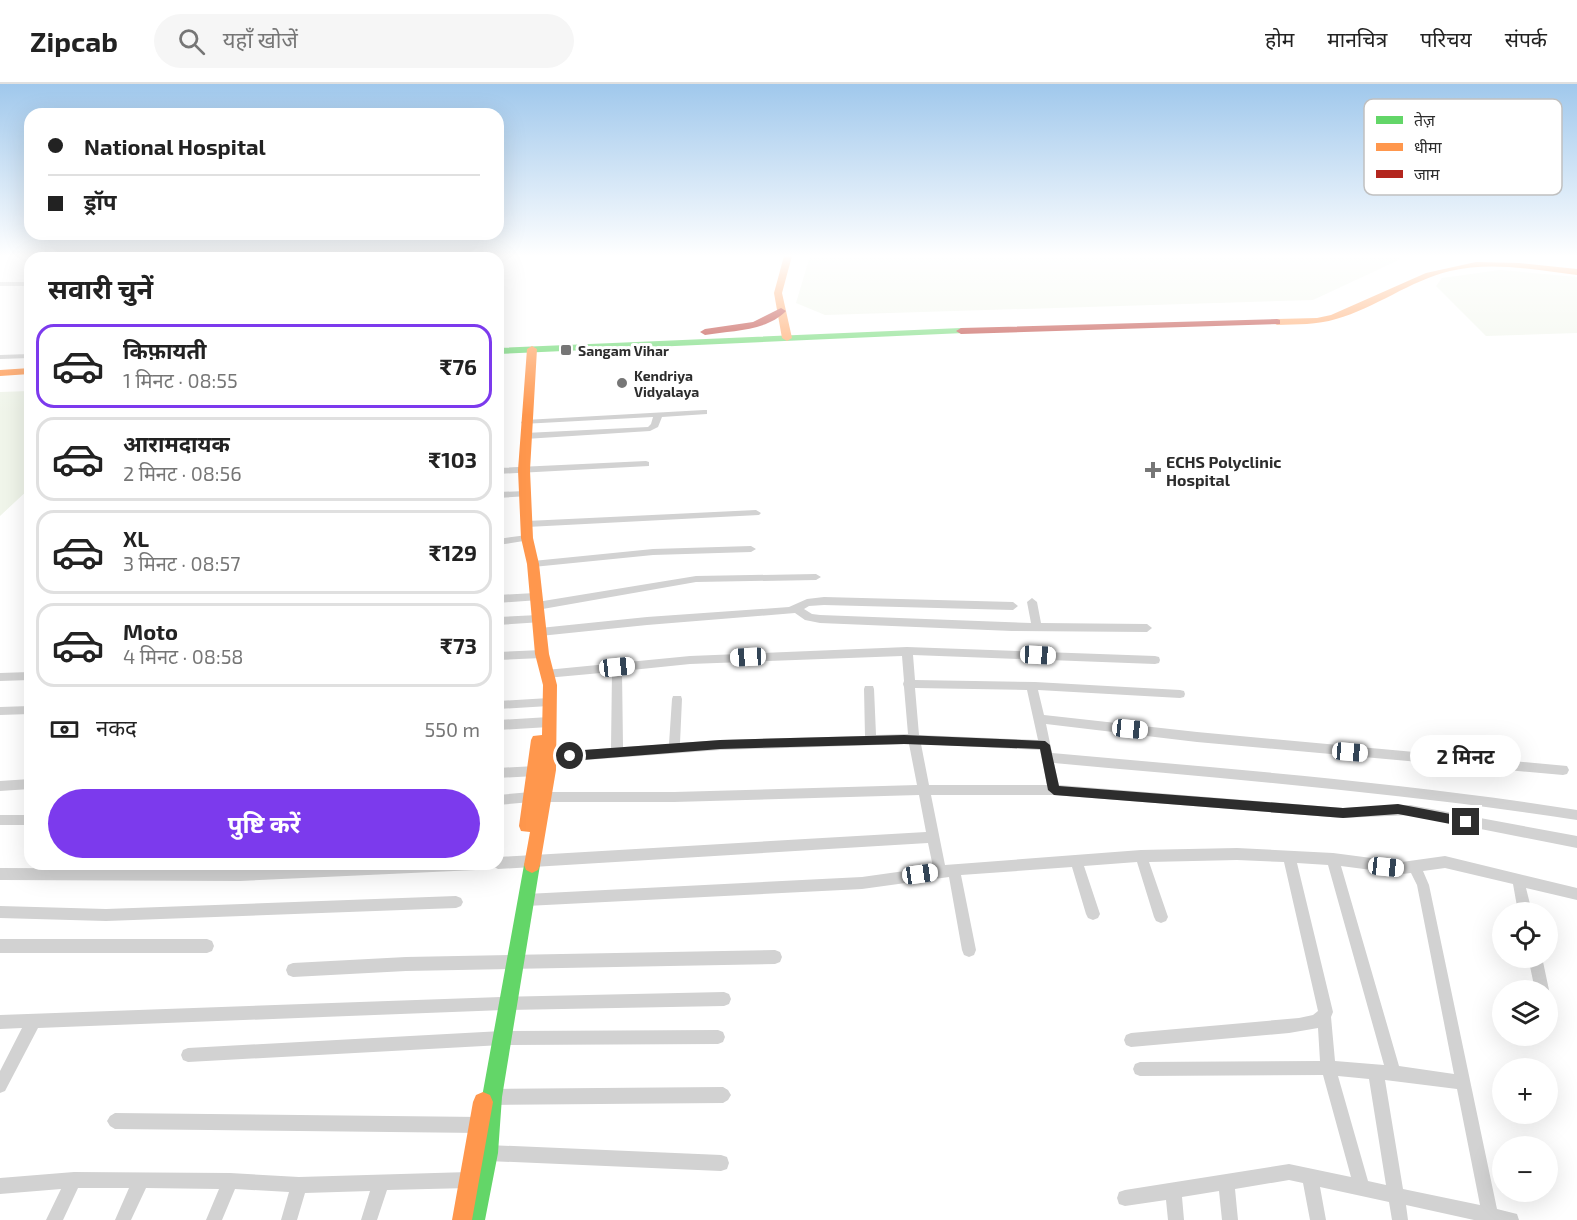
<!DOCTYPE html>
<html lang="hi">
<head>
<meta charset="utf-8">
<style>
	:root { --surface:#fff; --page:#f6f6f6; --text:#222; --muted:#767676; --line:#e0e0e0; --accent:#7c3aed }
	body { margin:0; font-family:"Exo 2","Noto Sans Devanagari",sans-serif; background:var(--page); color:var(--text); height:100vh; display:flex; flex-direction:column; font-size:22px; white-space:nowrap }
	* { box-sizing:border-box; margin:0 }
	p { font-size:20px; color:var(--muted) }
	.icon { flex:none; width:33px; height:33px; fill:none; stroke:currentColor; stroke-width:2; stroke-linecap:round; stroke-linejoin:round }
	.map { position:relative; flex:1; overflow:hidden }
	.drawer { position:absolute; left:24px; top:168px; width:480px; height:618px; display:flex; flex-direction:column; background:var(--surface); border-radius:18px; box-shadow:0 6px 24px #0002 }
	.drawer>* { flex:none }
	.top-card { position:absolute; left:24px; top:24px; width:480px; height:132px; border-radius:18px; box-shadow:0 6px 24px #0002; display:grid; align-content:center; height:132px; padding:0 24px; background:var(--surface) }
	.buttons { position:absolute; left:1492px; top:818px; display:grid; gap:12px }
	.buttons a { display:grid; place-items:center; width:66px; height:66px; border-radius:50%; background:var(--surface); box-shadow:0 6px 24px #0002; font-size:30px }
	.end { position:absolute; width:27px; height:27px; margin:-14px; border:8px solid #2d2d2d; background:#fff; box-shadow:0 0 0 3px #fff }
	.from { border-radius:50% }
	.bubble { position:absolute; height:42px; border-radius:21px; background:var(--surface); box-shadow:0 6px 24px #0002; font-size:20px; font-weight:700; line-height:42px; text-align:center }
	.car { position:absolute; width:18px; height:36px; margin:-18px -9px; border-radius:8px; box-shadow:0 0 4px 2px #0007; background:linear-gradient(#fff 24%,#345 0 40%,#fff 0 76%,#345 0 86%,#fff 0) }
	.top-card b { display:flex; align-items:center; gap:21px; height:57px; font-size:22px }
	.top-card b+b { border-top:2px solid var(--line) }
	.top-card i { width:15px; height:15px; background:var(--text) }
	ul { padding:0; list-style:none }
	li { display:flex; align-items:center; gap:18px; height:84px; margin:0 12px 9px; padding:0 12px; border:3px solid var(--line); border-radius:18px }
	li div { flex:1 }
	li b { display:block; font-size:22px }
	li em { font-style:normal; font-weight:700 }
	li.current { border-color:var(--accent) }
	li>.icon { width:54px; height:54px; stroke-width:1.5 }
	h2 { padding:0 24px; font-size:27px; line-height:72px }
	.pay { display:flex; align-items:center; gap:15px; height:66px; padding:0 24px; font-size:22px }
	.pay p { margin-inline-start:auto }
	.primary-button { display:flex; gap:12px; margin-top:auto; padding:12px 24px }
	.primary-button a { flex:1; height:69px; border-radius:36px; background:var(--accent); color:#fff; font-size:24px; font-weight:700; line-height:69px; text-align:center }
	header { display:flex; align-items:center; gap:36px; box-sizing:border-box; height:84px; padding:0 30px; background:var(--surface); border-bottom:2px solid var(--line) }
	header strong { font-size:28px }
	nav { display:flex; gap:33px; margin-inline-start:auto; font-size:21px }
	.search { width:420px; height:54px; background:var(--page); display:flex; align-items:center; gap:15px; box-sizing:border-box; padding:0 21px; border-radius:33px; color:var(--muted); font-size:22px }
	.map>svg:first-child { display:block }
</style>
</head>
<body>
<header>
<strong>Zipcab</strong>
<div class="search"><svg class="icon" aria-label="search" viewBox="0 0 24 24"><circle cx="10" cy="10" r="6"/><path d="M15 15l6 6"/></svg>यहाँ खोजें</div>
<nav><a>होम</a><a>मानचित्र</a><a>परिचय</a><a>संपर्क</a></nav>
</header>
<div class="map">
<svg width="1577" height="1136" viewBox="0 0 1577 1136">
	<rect width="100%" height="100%" fill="#fff"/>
	<path fill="#f0f5ea" d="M810,172h585l6,3 -88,41 -488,15 -29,-12z
		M1500,186l77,7v56l-91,3 -50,-50 6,-8z
		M30,307v97l-30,28v-124z"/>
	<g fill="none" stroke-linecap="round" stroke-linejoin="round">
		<path fill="#d2d2d2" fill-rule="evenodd" d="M137,172h6l-1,2h-7z
			M0,198h30v4h-30z
			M30,270v4l-30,1v-4z
			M704,326h3v4l-45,3 -4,10 -8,4 -125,8 -4,-3 4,-3 123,-6 3,-3 2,-7 -131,7 -1,-2 4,-2z
			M646,377l3,1v4l-151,8v-6z
			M526,407l4,3 -1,2 -31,2v-6z
			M756,426l5,3 -2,2 -232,12 -5,-3 5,-3z
			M527,451l3,1 2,2 -2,2 -32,5v-6z
			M751,462l5,3 -5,3 -98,3 -120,12 -5,-3 5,-3 120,-12z
			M816,490l5,3 -5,3 -120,2 -159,28 -5,-4 5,-4 159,-26z
			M535,509l4,1 1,3 -1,3 -41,3v-8z
			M824,513l189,5 5,4 -5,4 -189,-5 -15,1 -5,3 8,5 8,1 211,8 -4,-21 5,-4 5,4 4,21 106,1 5,4 -5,4 -135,-1 -192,-8 -15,-3 -10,-7 -148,12 -107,11 -5,-4 5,-4 107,-11 142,-10 18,-8z
			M538,531l5,4 -1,3 -44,3v-8z
			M907,563l248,9 4,1 1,3 -1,3 -4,1 -242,-9 2,25 120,2 145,8 4,1 1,3 -1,3 -4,1 -142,-8 6,25 153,17 370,34 2,4 -2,4 -4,1 -366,-33 -151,-18 6,29c175,16 351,29 525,57v10c-173,-27 -348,-41 -523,-57l5,22 284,23 67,-3 167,31v12l-167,-33 -67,3 -289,-23h-123l14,70 196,-15 96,-2 96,5 69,9 43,-6 132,32v12l-51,-12 6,24h-14l-5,-28 -68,-16 -22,3 6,14 68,324 20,5 2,6h-45l-68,-15 2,15h-16l-3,-18 -69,-15 6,33h-16l-7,-37 -14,-3 -54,9 3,31h-16l-3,-29 -37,6 2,23h-16l-2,-20 -41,6 -6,-2 -2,-6 2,-6 6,-2 164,-26 62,13 -28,-102 -183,1 -5,-2 -2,-5 2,-5 5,-2 180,-1 -2,-33 -29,5 -158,14 -5,-2 -2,-5 2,-5 5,-2 168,-15 14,-3 5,-4 -34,-149 -47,-2 -88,2 19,55 -2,4 -5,2 -5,-2 -2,-4 -17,-55 -53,4 16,48 -2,4 -5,2 -5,-2 -2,-4 -14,-47 -111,8 15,75 -2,5 -5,2 -5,-2 -2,-5 -13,-73 -87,12 -336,17 -5,-2 -2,-4 2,-4 5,-2 336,-17 71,-10 -5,-24 -430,26 -4,-2 -2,-3h6v-7l428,-25 -7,-37 -245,7h-132l-4,-1 -2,-3 -1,3 -4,1 -33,3v-10l33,-3 4,1 1,3 2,-3 4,-1h132l243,-7 -8,-41 -189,6 -173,13 -4,-2 -2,-3 2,-3 4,-2 64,-5 1,-76 -66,6 -4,-1 -1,-3 1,-3 4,-1 144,-14zM902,572l2,25 -1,3 1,3 4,47 -32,1 -2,-46 -1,-3h-8l-1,3 1,47 -145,4 -40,3 2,-44 -1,-3h-8l-1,3 -3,45 -46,3 -1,-76 68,-7zM915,604l112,2 11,50 -119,-5zM921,660l119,6 7,35h-118zM1297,779l31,2 56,200 -49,-4 -4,-44 2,-5zM1341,782l61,8 9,-1 6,12 37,189 -55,-8zM1338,992l31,3 17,106 -18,-4zM1385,996l72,9 23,116 -77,-16z
			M542,566l4,1 1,3 -1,3 -4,1 -44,2v-8z
			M30,588v8l-30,1v-8z
			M549,614l4,1 2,3 -2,3 -4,1 -51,3v-8z
			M30,622v8l-30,1v-8z
			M549,633l4,2 2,3 -2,3 -4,2 -51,3v-10z
			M536,682l4,1 2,4 -2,4 -4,1 -38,2v-10z
			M30,695v10l-30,2v-10z
			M0,731h30v10h-30z
			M349,780h133l-2,4 -4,2 -236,11 -240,-1v-12l240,1z
			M456,812l5,2 2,4 -2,4 -5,2 -350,13 -106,-3v-12l106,3z
			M0,855h207l5,2 2,5 -2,5 -5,2h-207z
			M775,866l5,2 2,5 -2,5 -5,2 -369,7 -113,6 -5,-2 -2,-5 2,-5 5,-2 113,-6z
			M1528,873h14l7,33 -1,2v-2h-13z
			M724,908l5,2 2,5 -2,5 -5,2 -220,4 -466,18 -33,63 -5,2v-22l22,-43 -22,1v-14l501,-18z
			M1548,927l5,2 3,7 -2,5 -5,2z
			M718,946l5,2 2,5 -2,5 -5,2 -216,1 -314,17 -5,-2 -2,-5 2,-5 5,-2 314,-17z
			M723,1003l5,3 3,5 -3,5 -5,3 -231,2 -5,-3 -3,-5 3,-5 5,-3z
			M115,1029l366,4 5,3 3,5 -3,5 -5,3 -366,-4 -5,-3 -3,-5 3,-5z
			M488,1061l233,10 6,2 2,6 -2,6 -6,2 -233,-10 -6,-2 -2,-6 2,-6z
			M74,1088l156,1 69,4 170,-5 6,2 2,6 -2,6 -6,2 -82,2 -10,30h-16l9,-29 -65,2 -8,27h-16l8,-28 -54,-3 -13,31h-16l13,-31 -73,-1 -15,32h-16l14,-32h-51l-15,32h-17l15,-31 -61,5v-16z"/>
		<path fill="#63d668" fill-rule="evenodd" d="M961,244l5,3 -2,2 -466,21v-6z
			M532,773l6,3 2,5 -38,232 -4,56 -13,67h-20l13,-67 4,-56 42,-232 2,-5z"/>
		<path fill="#ff974d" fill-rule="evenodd" d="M784,172h8l-10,37 10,45 -5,3 -5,-3 -8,-45z
			M1476,178l43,1 58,6v6c-42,-5 -85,-14 -127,-4 -41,10 -74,37 -114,48 -19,6 -39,5 -59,6l-5,-3 5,-3 40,-1 14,-3 95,-42z
			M532,262l5,3 -7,121 3,68 6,26 10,90 8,31 -1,85 -16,95 -2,5 -6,3 -6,-3 -2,-5 6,-33 -9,-1 -2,-5 12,-86 2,-4 9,-1 1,-50 -8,-31 -8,-90 -6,-26 -3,-68 9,-121z
			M30,284v6l-30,2v-6z
			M483,1008l7,3 3,7 -21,118h-20l21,-118 3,-7z"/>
		<path fill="#b3261e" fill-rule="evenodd" d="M781,224l5,3c-21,21 -54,19 -81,24l-5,-3 5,-3 48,-7z
			M1277,235l3,1v4l-319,10 -5,-3 5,-3z"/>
	</g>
	<linearGradient id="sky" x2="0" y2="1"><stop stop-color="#a0c8ec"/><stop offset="0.52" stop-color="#fff"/><stop offset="1" stop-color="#fff" stop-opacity="0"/></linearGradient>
	<rect width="1577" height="331" fill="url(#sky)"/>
	<path fill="#2d2d2d" d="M904,651l141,6 5,4 9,41 284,22 55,-4 68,13 6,5 -6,5 -68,-13 -55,4 -289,-23 -6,-5 -8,-41 -136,-5 -184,5 -150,12 -5,-5 5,-5 150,-11z"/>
	<g fill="#767676" stroke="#fff" stroke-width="2">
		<rect x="560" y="260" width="12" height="12" rx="3"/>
		<circle cx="622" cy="299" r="6"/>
		<path d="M1150 377h6v6h6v6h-6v6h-6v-6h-6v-6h6z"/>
	</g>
	<g text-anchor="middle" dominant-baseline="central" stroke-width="6" stroke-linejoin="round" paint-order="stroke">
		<g font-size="14" font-weight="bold" fill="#2d2d2d" stroke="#fff" text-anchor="start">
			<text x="578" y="266">Sangam Vihar</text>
			<text x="634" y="291">Kendriya<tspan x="634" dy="16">Vidyalaya</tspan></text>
		</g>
		<g font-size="16" font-weight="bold" fill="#2d2d2d" stroke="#fff" text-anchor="start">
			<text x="1166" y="377">ECHS Polyclinic<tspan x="1166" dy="18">Hospital</tspan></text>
		</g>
	</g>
	<rect x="1364" y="15" width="198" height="96" rx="9" fill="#fff" stroke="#c0c0c0" stroke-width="1.5"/>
	<rect x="1376" y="32" width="27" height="8" fill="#63d668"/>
	<rect x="1376" y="59" width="27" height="8" fill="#ff974d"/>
	<rect x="1376" y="86" width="27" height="8" fill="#b3261e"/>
	<g font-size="16" fill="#2d2d2d">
		<text x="1414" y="42">तेज़</text>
		<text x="1414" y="69">धीमा</text>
		<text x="1414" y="96">जाम</text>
	</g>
</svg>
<div class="buttons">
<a><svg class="icon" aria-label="locate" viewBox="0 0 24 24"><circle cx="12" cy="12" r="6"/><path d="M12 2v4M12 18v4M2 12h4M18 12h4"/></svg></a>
<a><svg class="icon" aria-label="layers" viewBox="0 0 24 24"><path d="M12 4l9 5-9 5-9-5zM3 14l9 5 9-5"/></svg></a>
<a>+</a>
<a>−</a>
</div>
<i class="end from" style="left:570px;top:672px"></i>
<i class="end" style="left:1466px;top:738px"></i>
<div class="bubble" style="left:1410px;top:651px;width:111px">2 मिनट</div>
<i class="car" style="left:1038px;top:571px;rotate:93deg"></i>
<i class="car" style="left:748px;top:573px;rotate:267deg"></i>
<i class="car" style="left:617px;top:583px;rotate:84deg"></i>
<i class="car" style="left:1130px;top:645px;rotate:96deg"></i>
<i class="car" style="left:1350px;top:668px;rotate:95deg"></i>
<i class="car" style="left:1386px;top:783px;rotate:96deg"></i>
<i class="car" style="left:920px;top:790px;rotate:82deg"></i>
<div class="top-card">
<b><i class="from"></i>National Hospital</b>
<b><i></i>ड्रॉप</b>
</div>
<section class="drawer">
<h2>सवारी चुनें</h2>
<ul>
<li class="current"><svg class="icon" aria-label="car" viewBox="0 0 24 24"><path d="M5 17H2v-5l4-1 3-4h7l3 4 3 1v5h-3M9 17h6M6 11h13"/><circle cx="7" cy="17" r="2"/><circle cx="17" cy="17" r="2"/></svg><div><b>किफ़ायती</b><p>1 मिनट · 08:55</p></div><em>₹76</em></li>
<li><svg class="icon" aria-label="car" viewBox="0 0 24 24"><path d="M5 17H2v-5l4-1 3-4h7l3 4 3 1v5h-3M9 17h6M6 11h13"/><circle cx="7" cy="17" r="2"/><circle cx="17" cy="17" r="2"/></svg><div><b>आरामदायक</b><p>2 मिनट · 08:56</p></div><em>₹103</em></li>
<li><svg class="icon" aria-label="car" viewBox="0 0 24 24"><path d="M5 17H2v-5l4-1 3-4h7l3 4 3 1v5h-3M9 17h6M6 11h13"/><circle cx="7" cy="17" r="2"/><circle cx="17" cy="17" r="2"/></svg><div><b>XL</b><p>3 मिनट · 08:57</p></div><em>₹129</em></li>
<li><svg class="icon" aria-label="car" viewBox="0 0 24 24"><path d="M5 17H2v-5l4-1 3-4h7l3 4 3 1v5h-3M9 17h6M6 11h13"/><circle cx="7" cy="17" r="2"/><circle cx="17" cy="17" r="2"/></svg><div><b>Moto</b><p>4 मिनट · 08:58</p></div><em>₹73</em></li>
</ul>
<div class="pay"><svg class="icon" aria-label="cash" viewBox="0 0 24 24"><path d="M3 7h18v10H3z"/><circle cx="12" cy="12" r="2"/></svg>नकद<p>550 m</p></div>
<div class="primary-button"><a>पुष्टि करें</a></div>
</section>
</div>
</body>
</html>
